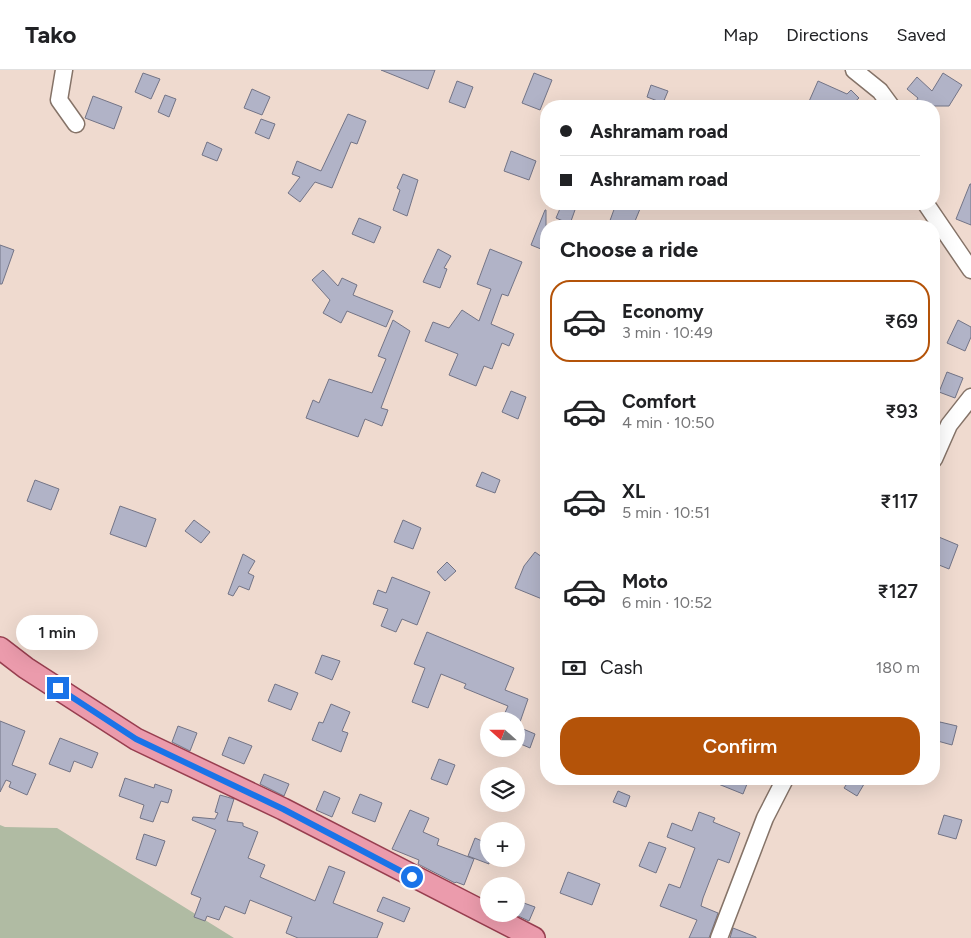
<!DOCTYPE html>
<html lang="en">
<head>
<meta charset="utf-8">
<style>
	:root { --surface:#fff; --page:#f2f2f2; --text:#202124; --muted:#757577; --line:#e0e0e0; --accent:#b45309 }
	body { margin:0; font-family:Figtree,sans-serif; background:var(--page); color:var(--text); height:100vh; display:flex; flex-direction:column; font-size:19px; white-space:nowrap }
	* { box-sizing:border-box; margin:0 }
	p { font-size:16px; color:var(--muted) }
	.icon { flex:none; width:28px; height:28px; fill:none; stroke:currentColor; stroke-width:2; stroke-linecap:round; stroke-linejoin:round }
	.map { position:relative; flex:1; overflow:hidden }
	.drawer { position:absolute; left:540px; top:150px; width:400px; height:565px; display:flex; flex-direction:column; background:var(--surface); border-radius:20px; box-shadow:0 5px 20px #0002 }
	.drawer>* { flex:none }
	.top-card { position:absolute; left:540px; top:30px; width:400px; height:110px; border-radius:20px; box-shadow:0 5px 20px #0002; display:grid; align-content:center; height:110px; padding:0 20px; background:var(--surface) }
	.needle { width:32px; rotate:291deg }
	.fabs { position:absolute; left:480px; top:642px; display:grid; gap:10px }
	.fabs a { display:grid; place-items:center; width:45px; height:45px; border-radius:50%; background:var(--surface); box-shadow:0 5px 20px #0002; font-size:25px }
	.end { position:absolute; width:22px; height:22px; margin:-11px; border:6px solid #1a73e8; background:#fff; box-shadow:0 0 0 2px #fff }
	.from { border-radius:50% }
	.bubble { position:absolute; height:35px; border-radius:18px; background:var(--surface); box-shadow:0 5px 20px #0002; font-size:16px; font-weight:600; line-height:35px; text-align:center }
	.top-card b { display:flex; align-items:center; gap:18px; height:48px; font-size:19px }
	.top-card b+b { border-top:1px solid var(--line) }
	.top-card i { width:12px; height:12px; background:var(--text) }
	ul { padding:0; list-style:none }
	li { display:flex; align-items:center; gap:15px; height:82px; margin:0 10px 8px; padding:0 10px; border:2px solid transparent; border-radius:20px }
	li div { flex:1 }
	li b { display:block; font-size:19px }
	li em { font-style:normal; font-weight:600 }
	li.active { border-color:var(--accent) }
	li>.icon { width:45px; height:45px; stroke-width:1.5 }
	h2 { padding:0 20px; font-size:22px; line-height:60px }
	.pay { display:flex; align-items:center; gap:12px; height:55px; padding:0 20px; font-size:19px }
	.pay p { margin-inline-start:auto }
	.button { display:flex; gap:10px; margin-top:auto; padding:10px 20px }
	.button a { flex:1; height:58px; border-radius:20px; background:var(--accent); color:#fff; font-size:20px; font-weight:600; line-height:58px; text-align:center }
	header { display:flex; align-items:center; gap:30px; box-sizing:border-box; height:70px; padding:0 25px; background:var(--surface); border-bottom:1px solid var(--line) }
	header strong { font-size:24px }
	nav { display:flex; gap:28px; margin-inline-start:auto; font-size:18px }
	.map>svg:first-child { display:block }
</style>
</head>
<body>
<header>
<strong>Tako</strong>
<nav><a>Map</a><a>Directions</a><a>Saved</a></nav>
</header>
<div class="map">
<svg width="971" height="868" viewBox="0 0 971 868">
	<rect width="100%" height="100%" fill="#efdacf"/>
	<path fill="#b0bba3" d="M0,755l5,2 52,1 177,110h-234z"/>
	<path fill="#b1b3c7" stroke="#737486" d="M381,0h54l-7,19z
		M143,3l17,6 -9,20 -16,-7z
		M534,3l18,7 -12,30 -18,-7z
		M943,3l19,12 -13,21h-36l5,-8 -11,-9 10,-12 15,14z
		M457,11l16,6 -8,21 -16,-6z
		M818,11l29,13 4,-4 8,8 -9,8h-43z
		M651,15l17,6 -5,12 -16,-6z
		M252,19l18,8 -8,18 -18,-7z
		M165,25l11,4 -7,18 -11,-5z
		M93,26l29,11 -8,22 -29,-11z
		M348,44l18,7 -9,23 -6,-2 -19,46 -17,-6 -15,20 -12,-9 12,-16 -8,-3 5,-13 24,10z
		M261,49l14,5 -6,15 -14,-6z
		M207,72l15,7 -5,12 -15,-6z
		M511,81l25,10 -7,19 -25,-9z
		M403,104l15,6 -11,36 -14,-6 7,-20 -3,-2z
		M970,114h1v41l-15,-6z
		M562,134l14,3 -6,17 -14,-6z
		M616,134h26l-9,22h-25z
		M545,140h1v41l-15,-6z
		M359,148l22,9 -7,16 -22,-9z
		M0,175l14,5 -12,34h-2z
		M438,179l13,7 -7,12 3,1 -7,19 -17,-6z
		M490,179l32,13 -14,34 -6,-2 -11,30 23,10 -5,12 -7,-3 -10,26 -8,-3 -8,20 -27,-11 9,-21 -33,-13 8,-19 16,6 13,-18 17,11 12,-32 -14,-5z
		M323,200l15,16 4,-8 15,7 -4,10 40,16 -7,16 -39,-16 -6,12 -18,-10 7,-13 -18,-20z
		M393,250l17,11 -29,77 7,2 -6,16 -17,-7 -7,18 -52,-19 7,-18 6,3 10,-24 43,14 14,-34 -8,-3z
		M958,250l13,7v10l-6,14 -18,-8z
		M947,302l16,6 -8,20 -16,-6z
		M511,321l15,6 -8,22 -16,-7z
		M482,402l18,8 -5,13 -19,-7z
		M35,410l24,9 -8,21 -24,-9z
		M120,436l36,13 -10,28 -36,-13z
		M194,450l16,12 -9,11 -16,-12z
		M403,450l18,8 -8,21 -19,-7z
		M934,465l24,10 -9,24 -15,-6z
		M535,482l11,8v29l-4,10 -27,-11 9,-22z
		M243,484l12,7 -7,12 6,3 -5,14 -10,-4 -6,10 -5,-2z
		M447,492l9,9 -11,10 -8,-9z
		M392,507l38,15 -13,33 -15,-6 -6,13 -15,-6 7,-17 -15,-5 5,-14 8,3z
		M427,562l87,36 -9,22 23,9 -8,23 -16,-7 4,-9 -44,-18 2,-4 -25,-10 -13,34 -16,-6 13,-34 -11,-4z
		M322,585l18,6 -8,19 -17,-7z
		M275,614l23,9 -7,17 -23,-9z
		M331,634l19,8 -8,19 6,2 -7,19 -29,-12 7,-18 4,1z
		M0,651l25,10 -13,34 24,9 -9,21 -18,-8 2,-5 -5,-2 -6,12z
		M940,652l17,4 -5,19 -18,-5z
		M178,656l19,7 -7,18 -18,-9z
		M516,656l19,8 -5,14 -14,-6z
		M229,667l23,9 -8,18 -22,-9z
		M60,668l38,15 -6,15 -18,-7 -4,11 -21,-8z
		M439,689l16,6 -8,20 -16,-6z
		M264,704l25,10 -5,12 -24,-12z
		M125,708l29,10 1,-4 17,6 -4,13 -7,-2 -8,21 -13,-4 4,-13 -25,-9z
		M706,709h43l-6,15z
		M850,709h17l-10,17 -13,-8z
		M324,721l16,7 -8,19 -16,-7z
		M618,721l12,5 -4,11 -13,-5z
		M360,724l22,9 -7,19 -23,-9z
		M220,725l14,4 -7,22 16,2v3l15,6 -10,26 17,7 -5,12 55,24 14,-35 16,6 -12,31 50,20 -6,15h-79l-12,-5 6,-16 -42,-17 -5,14 -20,-8 -6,14 -12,-4 -2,5 -11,-4 7,-19 -10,-4 25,-64 -24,-10 1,-3 22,2 3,-6 -3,-1z
		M410,740l19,8 -6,14 16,7 -2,6 37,14 -10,26 -8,-3 -1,1 -37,-19 1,-4 -27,-11z
		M699,742l16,6 -2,4 27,11 -11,30 -11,-4 -15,39 -2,8 17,7 -9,25h-20l8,-18 -37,-14 9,-22 11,4 15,-40 -28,-11 5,-14 20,8z
		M944,745l18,5 -6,19 -18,-5z
		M144,764l21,7 -9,25 -20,-7z
		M475,768l14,6v20l-21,-8z
		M649,772l17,6 -10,25 -17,-7z
		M568,802l32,12 -8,21 -32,-12z
		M383,827l27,11 -6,14 -27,-11z
		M521,832l14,5 -6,14 -13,-6z
		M733,858l23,9v1h-26z"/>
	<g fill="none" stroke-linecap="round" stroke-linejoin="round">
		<g stroke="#857368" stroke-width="19">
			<path id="minor" d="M64,0l-5,30 17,24
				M854,0l26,21 11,15
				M926,134l45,66
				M934,389l15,-34 22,-28
				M719,868l46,-120 20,-39"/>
		</g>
		<g stroke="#973e4f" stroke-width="24">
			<path id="major" d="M0,578l26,20 110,71 147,70 251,129"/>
		</g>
		<use href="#minor" stroke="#fff" stroke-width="16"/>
		<use href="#major" stroke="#eb9bac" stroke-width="21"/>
	</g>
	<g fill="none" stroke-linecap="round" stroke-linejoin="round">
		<path stroke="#1a73e8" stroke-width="6" d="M58,618l78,51 147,70 129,68"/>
	</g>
</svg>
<div class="fabs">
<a><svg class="needle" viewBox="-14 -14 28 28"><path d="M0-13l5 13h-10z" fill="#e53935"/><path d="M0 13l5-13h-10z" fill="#757577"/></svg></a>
<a><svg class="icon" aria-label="layers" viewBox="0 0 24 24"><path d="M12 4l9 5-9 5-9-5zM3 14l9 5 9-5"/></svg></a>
<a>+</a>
<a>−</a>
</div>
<i class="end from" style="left:412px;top:807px"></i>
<i class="end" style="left:58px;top:618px"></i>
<div class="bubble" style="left:16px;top:545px;width:82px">1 min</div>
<div class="top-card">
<b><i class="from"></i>Ashramam road</b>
<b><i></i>Ashramam road</b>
</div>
<section class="drawer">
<h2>Choose a ride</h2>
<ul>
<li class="active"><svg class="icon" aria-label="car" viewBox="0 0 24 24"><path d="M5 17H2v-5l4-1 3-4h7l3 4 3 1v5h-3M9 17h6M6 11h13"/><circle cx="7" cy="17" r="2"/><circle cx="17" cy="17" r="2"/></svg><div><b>Economy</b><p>3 min · 10:49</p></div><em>₹69</em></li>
<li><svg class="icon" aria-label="car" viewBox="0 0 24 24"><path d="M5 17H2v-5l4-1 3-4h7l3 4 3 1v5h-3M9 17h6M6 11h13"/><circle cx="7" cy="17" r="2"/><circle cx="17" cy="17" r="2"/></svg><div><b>Comfort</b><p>4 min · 10:50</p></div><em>₹93</em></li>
<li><svg class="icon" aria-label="car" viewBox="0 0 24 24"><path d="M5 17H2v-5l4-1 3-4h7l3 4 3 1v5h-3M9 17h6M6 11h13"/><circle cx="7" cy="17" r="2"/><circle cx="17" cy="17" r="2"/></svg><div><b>XL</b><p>5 min · 10:51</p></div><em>₹117</em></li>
<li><svg class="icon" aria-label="car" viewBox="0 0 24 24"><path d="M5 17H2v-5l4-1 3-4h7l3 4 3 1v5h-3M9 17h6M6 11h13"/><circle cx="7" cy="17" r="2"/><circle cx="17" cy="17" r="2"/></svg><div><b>Moto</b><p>6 min · 10:52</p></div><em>₹127</em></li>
</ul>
<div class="pay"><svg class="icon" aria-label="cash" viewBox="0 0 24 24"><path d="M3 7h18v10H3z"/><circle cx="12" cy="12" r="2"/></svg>Cash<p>180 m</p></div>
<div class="button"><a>Confirm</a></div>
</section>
</div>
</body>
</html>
